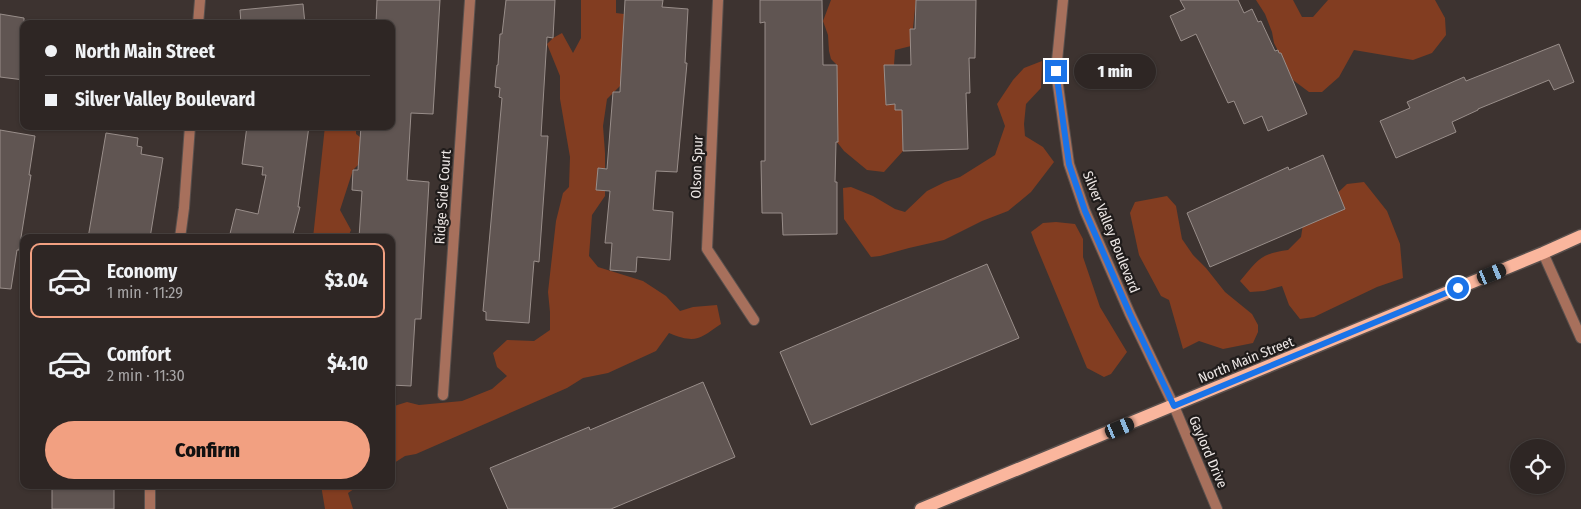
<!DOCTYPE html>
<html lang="en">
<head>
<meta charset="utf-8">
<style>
	:root { --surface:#2e2624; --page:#362e2c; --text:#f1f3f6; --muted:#a7a5a6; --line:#494341; --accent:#f2a081 }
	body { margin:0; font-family:"Fira Sans Condensed",sans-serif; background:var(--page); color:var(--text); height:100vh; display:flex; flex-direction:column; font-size:19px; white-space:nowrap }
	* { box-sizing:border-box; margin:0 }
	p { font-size:16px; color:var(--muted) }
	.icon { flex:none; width:28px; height:28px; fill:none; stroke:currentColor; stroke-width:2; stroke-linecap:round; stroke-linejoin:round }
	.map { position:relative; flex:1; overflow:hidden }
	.drawer { position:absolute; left:20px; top:234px; width:375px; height:255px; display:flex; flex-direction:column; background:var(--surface); border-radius:10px; box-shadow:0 1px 4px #0004,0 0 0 1px var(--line) }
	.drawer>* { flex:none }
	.top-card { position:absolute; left:20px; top:20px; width:375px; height:110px; border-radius:10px; box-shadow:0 1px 4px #0004,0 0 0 1px var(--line); display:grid; align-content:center; height:110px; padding:0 25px; background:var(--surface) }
	.buttons { position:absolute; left:1510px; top:439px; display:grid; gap:10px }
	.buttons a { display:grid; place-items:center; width:55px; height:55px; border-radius:50%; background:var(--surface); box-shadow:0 1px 4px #0004,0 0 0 1px var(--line); font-size:25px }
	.end { position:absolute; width:22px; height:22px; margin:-11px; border:6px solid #1a73e8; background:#fff; box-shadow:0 0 0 2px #fff }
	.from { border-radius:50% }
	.bubble { position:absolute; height:35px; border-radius:18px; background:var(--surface); box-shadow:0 1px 4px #0004,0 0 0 1px var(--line); font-size:16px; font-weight:800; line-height:35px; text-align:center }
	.car { position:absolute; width:15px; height:30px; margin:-15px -8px; border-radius:6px; box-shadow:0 0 4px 1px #0007; background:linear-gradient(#222 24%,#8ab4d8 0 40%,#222 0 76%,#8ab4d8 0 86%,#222 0) }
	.top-card b { display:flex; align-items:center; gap:18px; height:48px; font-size:19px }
	.top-card b+b { border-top:1px solid var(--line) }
	.top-card i { width:12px; height:12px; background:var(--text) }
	ul { padding:9px 0 0; list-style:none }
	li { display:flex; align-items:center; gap:15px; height:75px; margin:0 10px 8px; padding:0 15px; border:2px solid transparent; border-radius:10px }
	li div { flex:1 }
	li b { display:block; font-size:19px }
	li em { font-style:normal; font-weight:800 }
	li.current { border-color:var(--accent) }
	li>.icon { width:45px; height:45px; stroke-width:1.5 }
	.button { display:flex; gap:10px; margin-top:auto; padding:10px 25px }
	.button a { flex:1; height:58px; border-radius:30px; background:var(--accent); color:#111; font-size:20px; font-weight:800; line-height:58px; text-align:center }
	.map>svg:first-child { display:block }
</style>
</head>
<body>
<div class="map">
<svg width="1581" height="509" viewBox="0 0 1581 509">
	<rect width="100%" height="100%" fill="#3d3330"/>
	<path fill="#823d21" d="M581,0h35v13l8,1 -1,11 6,24 2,26 -24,24 -4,27 2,27v43l-13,19 -3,41 9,11 45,14 23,15 14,15 13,-4 24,-2 4,19c-22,15 -25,20 -52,9l-13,18 -48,22 -25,5 -16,10 -151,66 -11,2 -14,9v-58l16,-5 12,3 43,-4 30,-12 15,-13 -10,-9 -4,-14 14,-13 27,1 16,-11v-18l-2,-20 8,-71 7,-28 6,-6 1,-30 -10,-58v-23l-13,-32 6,-6 9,-5 11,20 8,-15z
		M831,0h85c-2,16 -3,30 -5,46l-16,4 -1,15 -5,13 -3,26h9v6l7,-1 1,42 -19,21 -17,-2 -23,-19 -7,-9v-77l-6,-6 -2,-8 -1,-16 -5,-14z
		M1256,0h37l9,17h11l15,-17h107l10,18 1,17 -14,18 -19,7 -59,-10 -15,27 -17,15h-13l-16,-12 -19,-37 -2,-11 -7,-18z
		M1042,61l-1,27 -15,16 -2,20 1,12 18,11 11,15 -23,30 -23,19 -26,10 -38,19 -35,8 -29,8 -9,1 -27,-38 -1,-31 8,-1 22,9 22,13 10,3 22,-21 18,-9 15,-5 35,-22 10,-29 -8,-22 16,-24 11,-12z
		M325,126h31v8l16,12 -2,7 -17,17 -13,40 11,20 -3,7 -35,1z
		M1364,182l23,29 13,33 3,34 -26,9 -63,30 -14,2 -11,-14 -7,-19 -18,5 -14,1 -10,-11c18,-21 19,-27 48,-31l13,-13 3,-19 25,-17 18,-17z
		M1167,196l9,10 6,33 11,16 13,13 19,24 27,22 6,11v7l-5,11 -30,6 -24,-8 -16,8 -14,-49 -8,-4 -22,-41 -9,-42 5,-11z
		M1056,222l19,2 8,15v18l17,50 27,45 -16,22 -7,3 -17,-9 -52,-125 -4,-11 12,-9z
		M321,485h39l-12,8 5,16h-28z"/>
	<path fill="#605552" stroke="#998e8a" d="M377,0h63l-7,114 -22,-1 -4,67 22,2 -8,137h-6l-4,67 -20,-1v-147h-32l3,-47 -10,-1 1,-20h5l3,-44h30v-102h-15z
		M506,0h49l-2,38 -6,-1 -6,99h7l-9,126 -5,-1 -5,62 -43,-3v-8l-3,-1 19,-213 -3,-1 1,-9 -5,-1 2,-22h1l2,-31h2z
		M625,0h38l-1,7 26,2 -3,54h2l-10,109 -21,-1 -3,39 20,2 -3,48 -33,-3 -1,15 -26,-2 2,-27h-7l5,-52 -14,-1 2,-22 9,1 6,-77h7z
		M760,0h62l1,65h14l1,77h-2l-1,40h2v52l-54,1 -1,-22h-20l-1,-52h4v-139l-5,1z
		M916,0h60l-1,58h-6l1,35h-4l2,56 -65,2 -1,-41h-7v-6l-9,1 -2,-40h27l-1,-36h5z
		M1180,0h58l6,13 8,-4 6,13 3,-1 14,30 3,-1 1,3h2l26,61 -39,17 -6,-15 -18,8 -10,-23 -6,2 -32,-69 -15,7 -11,-25 15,-7z
		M303,4l2,20h-64l-1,-14z
		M0,14l24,4v62l-24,-3z
		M1559,44l15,38 -20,8 -5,-10 -71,29v1l-26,12 4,10 -60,26 -16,-37 30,-13 -3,-6 57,-25 2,4z
		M247,126h62l-11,81h2l-8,31h-63l7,-29 22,5 8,-39h-4l1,-8 -21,-3z
		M0,130l35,6 -6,39h2l-12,75h-2l-6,39 -11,-1z
		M106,133l32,5 -1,8 5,1 -1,7 22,4 -13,80h-62z
		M1323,155l22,54 -135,58 -23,-54 101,-46 1,3z
		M987,264l32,74 -208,87 -31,-73z
		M703,382l32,75 -124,52h-103l-18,-41 99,-41 1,3z
		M52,485l62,2v22h-62z"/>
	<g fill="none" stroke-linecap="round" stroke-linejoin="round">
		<g stroke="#59504d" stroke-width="12">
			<path id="minor" d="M718,0l-11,249 47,71
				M1063,0l-7,71 13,93 16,47 45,103 44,92 43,103
				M198,24l2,-24
				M180,238l4,-30 6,-82
				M1543,253l38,85
				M443,395l27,-395
				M150,485v24"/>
		</g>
		<g stroke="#59504d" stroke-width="15">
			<path id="primary" d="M921,509l622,-256 38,-17"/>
		</g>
		<use href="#minor" stroke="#a7705c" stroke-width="10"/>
		<use href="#primary" stroke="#fab69d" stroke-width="12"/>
	</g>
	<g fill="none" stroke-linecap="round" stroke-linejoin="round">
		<path stroke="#1a73e8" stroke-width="6" d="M1056,71l13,93 16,47 45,103 44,92 284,-118"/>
	</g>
	<g text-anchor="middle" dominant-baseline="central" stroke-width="4.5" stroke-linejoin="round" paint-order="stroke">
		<g font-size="14" fill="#ede7e5" stroke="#201c1b">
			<text transform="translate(697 167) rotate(-88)">Olson Spur</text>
			<text transform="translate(443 197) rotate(-86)">Ridge Side Court</text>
			<text transform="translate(1111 232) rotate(68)">Silver Valley Boulevard</text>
			<text transform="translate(1246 360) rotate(-22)">North Main Street</text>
			<text transform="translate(1208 452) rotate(67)">Gaylord Drive</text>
		</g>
	</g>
</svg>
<div class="buttons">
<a><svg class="icon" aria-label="locate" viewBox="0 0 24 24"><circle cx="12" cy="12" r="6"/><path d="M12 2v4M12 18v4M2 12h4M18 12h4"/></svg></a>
</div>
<i class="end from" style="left:1458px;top:288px"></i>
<i class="end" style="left:1056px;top:71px"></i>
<div class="bubble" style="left:1074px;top:54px;width:82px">1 min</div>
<i class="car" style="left:1492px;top:274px;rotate:68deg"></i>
<i class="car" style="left:1120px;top:428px;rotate:68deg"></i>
<div class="top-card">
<b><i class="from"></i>North Main Street</b>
<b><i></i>Silver Valley Boulevard</b>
</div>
<section class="drawer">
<ul>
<li class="current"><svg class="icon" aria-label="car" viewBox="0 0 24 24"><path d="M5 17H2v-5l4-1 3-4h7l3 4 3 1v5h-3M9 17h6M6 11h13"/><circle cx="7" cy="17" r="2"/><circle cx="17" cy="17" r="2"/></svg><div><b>Economy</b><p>1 min · 11:29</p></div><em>$3.04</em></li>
<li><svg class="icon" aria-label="car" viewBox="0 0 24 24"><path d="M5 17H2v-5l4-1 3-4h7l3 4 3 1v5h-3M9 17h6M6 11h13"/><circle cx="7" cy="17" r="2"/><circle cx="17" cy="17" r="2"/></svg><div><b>Comfort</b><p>2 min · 11:30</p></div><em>$4.10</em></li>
</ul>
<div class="button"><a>Confirm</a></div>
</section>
</div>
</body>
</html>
